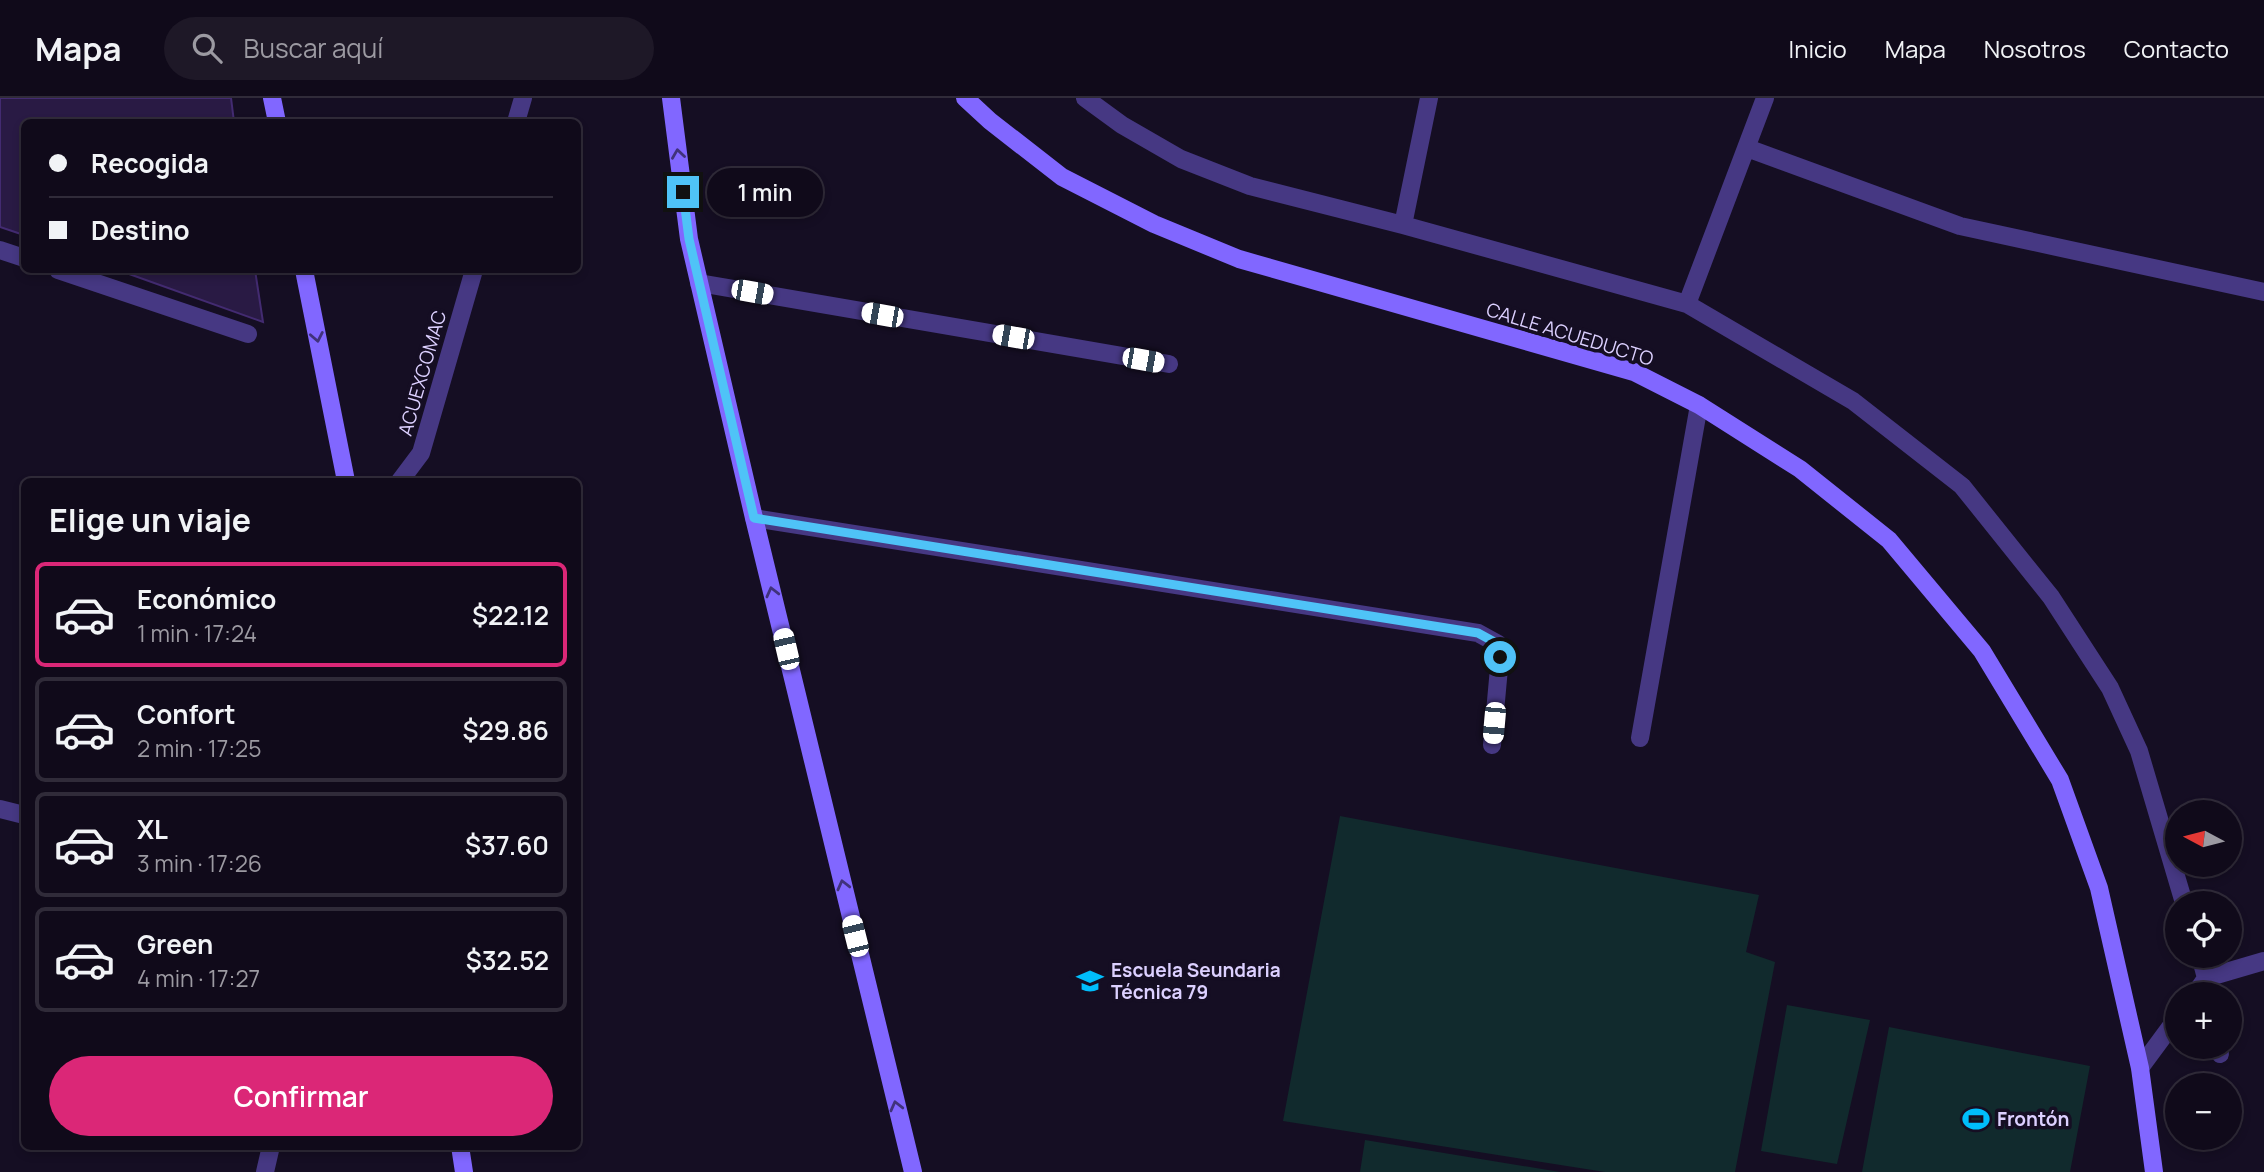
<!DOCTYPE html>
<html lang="es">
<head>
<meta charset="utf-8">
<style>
	:root { --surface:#100a1a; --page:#1e1827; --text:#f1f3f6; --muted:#9c9aa2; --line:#302b39; --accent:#db2777 }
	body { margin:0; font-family:Manrope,sans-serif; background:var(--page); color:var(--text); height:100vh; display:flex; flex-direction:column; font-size:26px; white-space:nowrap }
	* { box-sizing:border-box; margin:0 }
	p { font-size:23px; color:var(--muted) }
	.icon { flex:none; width:38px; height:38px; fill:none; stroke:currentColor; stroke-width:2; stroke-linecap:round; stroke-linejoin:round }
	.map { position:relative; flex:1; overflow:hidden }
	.sheet { position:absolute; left:21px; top:380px; width:560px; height:672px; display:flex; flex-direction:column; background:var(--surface); border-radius:10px; box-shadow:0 4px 10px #0003,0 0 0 2px var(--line) }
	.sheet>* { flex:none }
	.guide { position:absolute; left:21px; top:21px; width:560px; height:154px; border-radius:10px; box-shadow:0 4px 10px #0003,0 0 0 2px var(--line); display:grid; align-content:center; height:154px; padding:0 28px; background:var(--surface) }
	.needle { width:46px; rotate:277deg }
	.tools { position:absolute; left:2165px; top:702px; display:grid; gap:14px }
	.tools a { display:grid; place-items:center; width:77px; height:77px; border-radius:50%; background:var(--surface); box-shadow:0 4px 10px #0003,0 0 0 2px var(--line); font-size:35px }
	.end { position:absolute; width:32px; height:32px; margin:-16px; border:9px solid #4fc3f7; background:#111; box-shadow:0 0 0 4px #111 }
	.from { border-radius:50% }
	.bubble { position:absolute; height:49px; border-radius:24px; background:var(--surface); box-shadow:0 4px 10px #0003,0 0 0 2px var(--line); font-size:23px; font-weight:600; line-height:49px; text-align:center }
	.car { position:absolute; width:21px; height:42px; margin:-21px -10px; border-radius:9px; box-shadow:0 0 5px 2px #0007; background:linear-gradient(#fff 24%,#345 0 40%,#fff 0 76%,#345 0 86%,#fff 0) }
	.guide b { display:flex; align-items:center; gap:24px; height:66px; font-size:26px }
	.guide b+b { border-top:2px solid var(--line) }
	.guide i { width:18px; height:18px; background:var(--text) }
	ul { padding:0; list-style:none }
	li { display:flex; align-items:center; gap:21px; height:105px; margin:0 14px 10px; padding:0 14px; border:4px solid var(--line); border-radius:10px }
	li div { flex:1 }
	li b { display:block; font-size:26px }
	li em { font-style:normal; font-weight:600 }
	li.current { border-color:var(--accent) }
	li>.icon { width:63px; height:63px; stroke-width:1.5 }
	h2 { padding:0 28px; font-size:32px; line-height:84px }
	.primary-button { display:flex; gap:14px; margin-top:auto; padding:14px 28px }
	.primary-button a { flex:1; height:80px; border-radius:42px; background:var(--accent); color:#fff; font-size:28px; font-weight:600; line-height:80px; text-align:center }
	header { display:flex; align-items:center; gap:42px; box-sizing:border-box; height:98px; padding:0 35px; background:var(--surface); border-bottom:2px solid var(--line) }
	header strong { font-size:33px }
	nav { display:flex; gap:38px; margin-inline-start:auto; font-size:24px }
	.search { width:490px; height:63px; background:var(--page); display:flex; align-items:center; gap:18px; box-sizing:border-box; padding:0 24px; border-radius:38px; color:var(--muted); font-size:26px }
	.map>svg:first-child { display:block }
</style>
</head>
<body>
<header>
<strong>Mapa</strong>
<div class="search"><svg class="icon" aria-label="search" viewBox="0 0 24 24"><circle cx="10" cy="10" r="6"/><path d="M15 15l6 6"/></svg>Buscar aquí</div>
<nav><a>Inicio</a><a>Mapa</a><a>Nosotros</a><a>Contacto</a></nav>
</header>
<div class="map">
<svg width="2264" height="1074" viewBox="0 0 2264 1074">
	<rect width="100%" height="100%" fill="#150e23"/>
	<path fill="#112a2d" d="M1340,718l419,79 -13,57 29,10 -40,210h-130l-322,-51z
		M1787,907l83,15 -33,144 -76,-13z
		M1889,929l201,39 -20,106h-208z
		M1365,1042l195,32h-200z"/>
	<path fill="#291a44" stroke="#432b71" stroke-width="2" d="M0,0h231l3,24h-210v113l-24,-8z
		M118,172h137l8,52z"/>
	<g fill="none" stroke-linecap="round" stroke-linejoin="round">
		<path stroke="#463883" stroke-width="18" d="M2218,948l2,8"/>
		<path stroke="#463883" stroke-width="18" d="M1085,0l37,27 59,34 69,27 153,39 284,79 166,97 109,85 89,111 59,91 29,63 45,152
			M516,24l7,-24
			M1747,50l213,78 304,66
			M1403,127l26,-127
			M0,152l24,8
			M58,172l190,64
			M699,185l470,81
			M1687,206l78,-206
			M400,383l21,-28 53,-183
			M754,420l724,115 20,11 2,13 -8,88
			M1640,640l59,-333
			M0,711l24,6
			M2200,858l6,22
			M2206,880l58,-17
			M2195,896l11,-16
			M2140,970l37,-50
			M265,1074l6,-26"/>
		<path stroke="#8167ff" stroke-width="18" d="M272,0l5,24
			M671,0l18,141 65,279 159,654
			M965,0l25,23 72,56 92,47 85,35 395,113 65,33 101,64 89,71 93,111 78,129 39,108 41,180 14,104
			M304,172l42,211
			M460,1048l4,26"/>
	</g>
	<defs><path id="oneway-chevron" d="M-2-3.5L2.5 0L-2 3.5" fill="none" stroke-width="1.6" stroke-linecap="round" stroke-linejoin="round" transform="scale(1.75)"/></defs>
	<g stroke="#40327b">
		<use href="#oneway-chevron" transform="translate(678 56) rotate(-98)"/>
		<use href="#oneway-chevron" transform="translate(317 239) rotate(79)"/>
		<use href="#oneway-chevron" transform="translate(772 494) rotate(-104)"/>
		<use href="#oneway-chevron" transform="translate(843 787) rotate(-104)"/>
		<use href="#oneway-chevron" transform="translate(896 1008) rotate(-104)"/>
	</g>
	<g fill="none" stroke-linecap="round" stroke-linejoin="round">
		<path stroke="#4fc3f7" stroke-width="9" d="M683,94l6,47 65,279 724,115 20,11 2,13"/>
	</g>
	<defs>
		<g id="school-bare" transform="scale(2.1)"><path d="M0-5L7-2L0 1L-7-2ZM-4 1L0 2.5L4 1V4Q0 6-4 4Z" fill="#00bdfb" stroke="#150e23" stroke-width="2.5" paint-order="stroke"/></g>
		<g id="stadium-bare" transform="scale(2.1)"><path d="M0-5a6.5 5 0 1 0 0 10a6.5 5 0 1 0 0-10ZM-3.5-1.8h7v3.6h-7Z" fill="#00bdfb" stroke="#150e23" stroke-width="2.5" paint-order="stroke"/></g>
	</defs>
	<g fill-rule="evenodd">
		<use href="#school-bare" x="1090" y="883"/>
		<use href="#stadium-bare" x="1976" y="1021"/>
	</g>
	<g text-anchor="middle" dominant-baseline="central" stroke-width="7" stroke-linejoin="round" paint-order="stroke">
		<g font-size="19" fill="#dcd0ff" stroke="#150e23">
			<text transform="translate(1570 236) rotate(17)">CALLE ACUEDUCTO</text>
			<text transform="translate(422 275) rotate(-74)">ACUEXCOMAC</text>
		</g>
		<g font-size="19" font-weight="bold" fill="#dcd0ff" stroke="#150e23" text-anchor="start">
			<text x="1111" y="872">Escuela Seundaria<tspan x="1111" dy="22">Técnica 79</tspan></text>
			<text x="1997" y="1021">Frontón</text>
		</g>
	</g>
</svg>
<div class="tools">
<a><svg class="needle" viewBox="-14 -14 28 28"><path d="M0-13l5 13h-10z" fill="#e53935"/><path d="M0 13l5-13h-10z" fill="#9c9aa2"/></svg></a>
<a><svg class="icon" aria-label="locate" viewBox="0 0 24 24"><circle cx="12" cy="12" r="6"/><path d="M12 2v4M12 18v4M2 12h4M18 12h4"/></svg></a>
<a>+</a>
<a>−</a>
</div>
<i class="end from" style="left:1500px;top:559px"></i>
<i class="end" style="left:683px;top:94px"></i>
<div class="bubble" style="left:707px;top:70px;width:116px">1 min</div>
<i class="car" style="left:752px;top:194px;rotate:100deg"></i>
<i class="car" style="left:882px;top:217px;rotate:280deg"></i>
<i class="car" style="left:1013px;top:239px;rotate:280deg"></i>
<i class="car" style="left:1143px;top:262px;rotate:100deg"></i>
<i class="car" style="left:786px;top:551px;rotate:347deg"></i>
<i class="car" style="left:1494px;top:625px;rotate:185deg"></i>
<i class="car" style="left:855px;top:838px;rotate:346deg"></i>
<div class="guide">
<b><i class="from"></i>Recogida</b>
<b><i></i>Destino</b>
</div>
<section class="sheet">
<h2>Elige un viaje</h2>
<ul>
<li class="current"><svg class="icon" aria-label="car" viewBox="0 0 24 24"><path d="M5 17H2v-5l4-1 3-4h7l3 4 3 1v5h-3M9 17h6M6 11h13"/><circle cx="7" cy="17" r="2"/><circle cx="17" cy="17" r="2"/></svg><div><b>Económico</b><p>1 min · 17:24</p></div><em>$22.12</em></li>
<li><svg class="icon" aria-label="car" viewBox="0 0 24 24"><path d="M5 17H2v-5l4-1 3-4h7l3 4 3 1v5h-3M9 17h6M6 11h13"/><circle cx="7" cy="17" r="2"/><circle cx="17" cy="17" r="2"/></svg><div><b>Confort</b><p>2 min · 17:25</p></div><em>$29.86</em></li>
<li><svg class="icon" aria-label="car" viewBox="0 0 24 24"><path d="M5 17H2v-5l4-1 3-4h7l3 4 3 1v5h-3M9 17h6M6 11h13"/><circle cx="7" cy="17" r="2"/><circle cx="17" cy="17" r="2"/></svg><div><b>XL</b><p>3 min · 17:26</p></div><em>$37.60</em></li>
<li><svg class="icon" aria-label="car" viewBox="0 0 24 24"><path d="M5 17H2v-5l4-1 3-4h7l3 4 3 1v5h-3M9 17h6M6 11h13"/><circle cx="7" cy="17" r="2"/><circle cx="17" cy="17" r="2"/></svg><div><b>Green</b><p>4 min · 17:27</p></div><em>$32.52</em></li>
</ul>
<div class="primary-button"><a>Confirmar</a></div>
</section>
</div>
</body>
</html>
